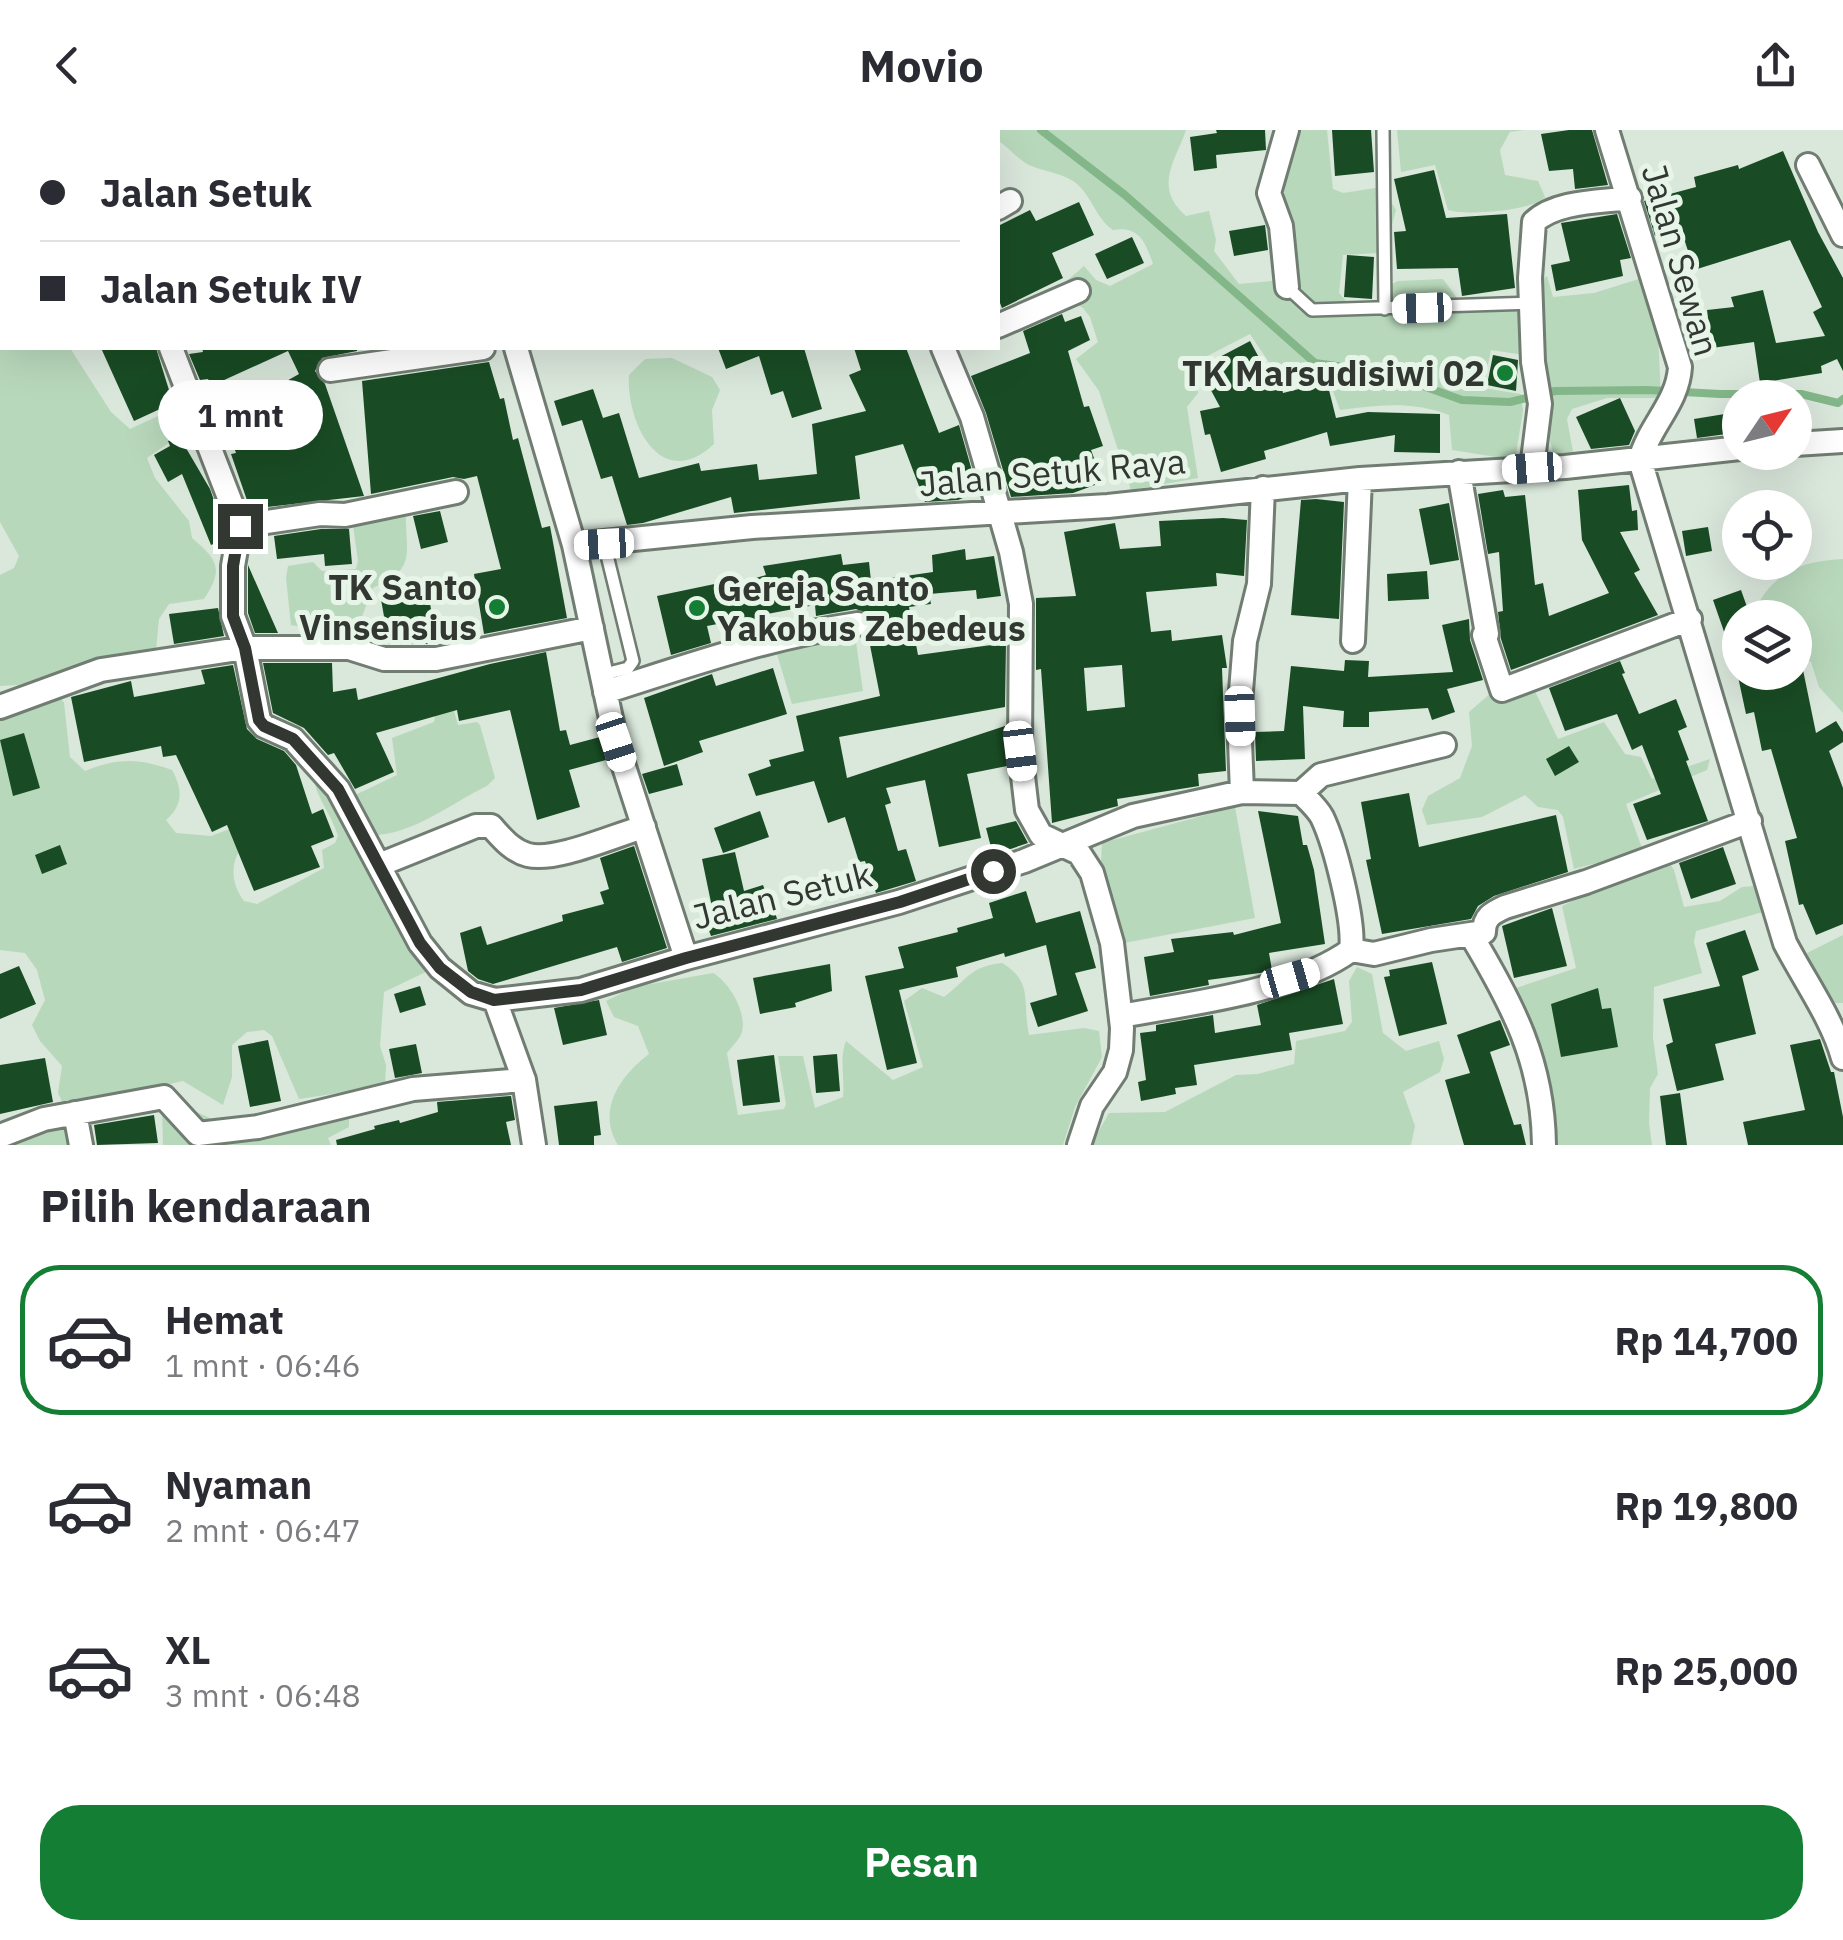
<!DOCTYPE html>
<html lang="id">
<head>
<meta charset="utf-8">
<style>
	:root { --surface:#fff; --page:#f2f2f3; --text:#2b2b33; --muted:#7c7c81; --line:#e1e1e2; --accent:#147f34 }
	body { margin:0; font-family:"IBM Plex Sans",sans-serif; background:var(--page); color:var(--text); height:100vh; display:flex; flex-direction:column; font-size:38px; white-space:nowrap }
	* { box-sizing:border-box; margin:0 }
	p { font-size:32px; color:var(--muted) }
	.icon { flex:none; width:55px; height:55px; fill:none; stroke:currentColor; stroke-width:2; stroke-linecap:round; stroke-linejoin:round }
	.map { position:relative; height:1015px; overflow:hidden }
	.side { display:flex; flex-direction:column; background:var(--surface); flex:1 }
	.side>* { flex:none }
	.top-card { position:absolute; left:0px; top:0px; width:1000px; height:220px; box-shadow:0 10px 40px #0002; display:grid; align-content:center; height:220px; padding:0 40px; background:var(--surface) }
	.needle { width:65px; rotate:55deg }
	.fabs { position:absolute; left:1722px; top:250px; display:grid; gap:20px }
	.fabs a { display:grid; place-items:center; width:90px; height:90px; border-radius:50%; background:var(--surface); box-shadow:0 10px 40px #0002; font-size:50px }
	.end { position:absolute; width:45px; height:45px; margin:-22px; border:12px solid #323732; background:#fff; box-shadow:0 0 0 5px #fff }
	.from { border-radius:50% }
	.bubble { position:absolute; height:70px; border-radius:35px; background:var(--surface); box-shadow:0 10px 40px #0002; font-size:32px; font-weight:800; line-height:70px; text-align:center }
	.car { position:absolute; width:30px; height:60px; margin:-30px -15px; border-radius:12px; box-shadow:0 0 8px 2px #0007; background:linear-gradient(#fff 24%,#345 0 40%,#fff 0 76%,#345 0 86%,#fff 0) }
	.top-card b { display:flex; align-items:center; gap:35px; height:95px; font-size:38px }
	.top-card b+b { border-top:2px solid var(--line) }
	.top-card i { width:25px; height:25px; background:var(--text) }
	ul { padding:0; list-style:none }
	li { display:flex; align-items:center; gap:30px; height:150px; margin:0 20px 15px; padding:0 20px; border:5px solid transparent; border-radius:40px }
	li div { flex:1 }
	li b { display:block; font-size:38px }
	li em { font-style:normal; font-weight:800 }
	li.selected { border-color:var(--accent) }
	li>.icon { width:90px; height:90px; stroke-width:1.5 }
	h2 { padding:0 40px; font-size:45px; line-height:120px }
	.cta { display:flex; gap:20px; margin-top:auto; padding:20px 40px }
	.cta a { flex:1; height:115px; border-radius:40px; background:var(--accent); color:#fff; font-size:40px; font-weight:800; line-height:115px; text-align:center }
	header { display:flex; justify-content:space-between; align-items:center; height:130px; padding:0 40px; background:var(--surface); font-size:45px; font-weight:800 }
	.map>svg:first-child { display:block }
</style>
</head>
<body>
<header><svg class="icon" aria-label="back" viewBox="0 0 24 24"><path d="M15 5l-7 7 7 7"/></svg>Movio<svg class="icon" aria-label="share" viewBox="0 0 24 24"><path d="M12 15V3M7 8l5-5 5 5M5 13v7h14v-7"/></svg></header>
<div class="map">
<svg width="1843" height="1015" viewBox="0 0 1843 1015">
	<rect width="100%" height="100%" fill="#dae7db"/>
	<path fill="#b8d8bb" d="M964,0h222c-11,32 -33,57 0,86l23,-5 7,29 -2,11 25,33 43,-4 3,-113 12,-37h30l6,59 10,4 39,-6 14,23 -8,29 -9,14 -36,2 -4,38 8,9 35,6v-19l16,-8 45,-2 17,23 55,4 9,7v42l-33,-5 -8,38 38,6 2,17 -8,49 -63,-10 -3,-35c-37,-14 -71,-10 -109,-5l-12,-32 -52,-5 -26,-39 -58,30 6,29 -11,14 11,71 -67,12 -32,-99 -23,-32 22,-17 -8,-25 -8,-10 -10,-3 -17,-13 29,-25 12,14 14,6 43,-22c-8,-23 -14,-38 -40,-34 -18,-12 -21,-36 -40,-49 -12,-8 -31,-10 -44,-16 -12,-6 -20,-18 -31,-24v-9z
		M1397,0h127l-14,2 -10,18 5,25 33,6 7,16c-13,14 -78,19 -97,13l-13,-45 -34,7z
		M0,69l2,149h68l41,64 19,17 39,-18h12l7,7 2,10 -43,30 8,20 34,43 3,17c26,22 32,31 12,61l-35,5 -10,15 -3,32 -78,16 -60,18 -18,1v-111l14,-7 5,-12 -19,-34z
		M1547,146l6,21 41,-4 48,-15 16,56 3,64h-54l-35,11 -5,10 6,33 -7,6 -12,-2 -5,-19 -12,-155z
		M672,228l40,19 8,13 -8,20 2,34c-53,50 -88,-21 -85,-69l16,-16z
		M406,377c-2,45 14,60 -33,81l-19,49 -63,-12 -5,-47 2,-12 25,-4 9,9 34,-2 2,-8 -6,-43z
		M1843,429v154l-24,-26 -8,-25 -16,-7v-37l-31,-1 -6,-13c19,-34 47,-43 85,-45z
		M854,498l9,63 -71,13 -18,-60z
		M1531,553l27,56 46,-17 21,32 16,3 11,22 58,-20 -3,11 -81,34 17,47 -69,18 -11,-52 -5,-7 -20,-3 -13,-12 -43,22 -55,8 -5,-15 6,-14 32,-18 12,-32 -3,-34 22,-19z
		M58,563l6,10 6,54 15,14c32,-13 54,-13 87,-1 11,20 11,35 -6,50l10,13 35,3 24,-9 12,13c-17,19 -18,41 -3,61l13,3 67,-36 -2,-18 13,-7 3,-7c-7,-23 -22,-38 -25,-61l7,-1 108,197 -44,21 -4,54 6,19 -1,21 -86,13 -27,-63 -8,-6 -17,2 -15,13v32l-9,28 -40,-24 -118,27 -7,-15 4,-27 -22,-25 -8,-16 13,-25 -8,-30 -12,-17 -25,-3v-237z
		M451,570l7,25 19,-3 3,3 15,53 -8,8c-36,17 -78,52 -120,49l-16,-38 46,-22 -5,-37 42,-16 2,-12z
		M1235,677l20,111 -131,25 -23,-80 1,-20z
		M1666,728l8,12 10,37 36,-6 22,-14 12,-1 9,26 -67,19 -2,11 8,31 -48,14 -1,51 5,36 -8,14 -1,35 3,22h-97l-4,-50 -35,-107 60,-20 -14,-62z
		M1843,805v68h-9l-23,-36 -4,-14z
		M1002,833c32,19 20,39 27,72l55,-7 15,3 3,26 -27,50 -12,38h-445c-22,-35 3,-70 31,-91l-11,-28 -24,-9 -8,-16 28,-14 79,-14c16,9 34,39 29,59 -2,7 -10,14 -15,21l11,62 46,-6 2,-5 -8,-48h25l12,52 28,-11c2,-19 -4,-39 3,-56l47,39 30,-13 -19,-66 18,-13 22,9c24,-18 25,-30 58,-34z
		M1357,837l15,7 11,59 23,18 33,-10 5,18 -4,13 -37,20 12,34 -4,19h-320l18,-32 56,-1 71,-37 22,-1 36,-10 2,-23 49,-10 7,-9 -3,-41z
		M175,972l61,28 113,-19v16l-21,11 3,7h-168l-1,-37z
		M61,991l28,24h-89z"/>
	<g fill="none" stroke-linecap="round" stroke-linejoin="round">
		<path stroke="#83b789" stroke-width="8" d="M1041,0l84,65 190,168 72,10 75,27 48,2 45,-11 92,-1 73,4h81l37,9 5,-4"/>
	</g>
	<path fill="#194c24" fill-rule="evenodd" d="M1216,0h49l1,20 -50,5 1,13 -23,3 -4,-34 27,-4z
		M1332,0h39l3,42 -39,4z
		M1569,0h23l16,55 -33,4 -2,-20 -24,2 -8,-37z
		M1783,21l35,81 25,46v93l-6,-12 -16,7 1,7 -62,10 -6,-41 -42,6 -5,-38 27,-3 -3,-10 32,-7 13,53 49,-7 -12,-24 9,-5 -32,-67 -96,30 -13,-41 -26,7 -11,-35 52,-14 -2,-10 44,-12 1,4z
		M1434,40l12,48 61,-4 8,74 -53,8 -4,-28 -61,1 -3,-37 12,-1 -12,-52z
		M1079,72l15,33 -42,18 11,25 -61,30 -4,-10v-72l32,-16 6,11z
		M1617,84l14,44 -11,2 3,16 -67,15 -5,-26 19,-4 -9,-38z
		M1265,95l3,25 -34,6 -5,-25z
		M1132,107l12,26 -37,16 -12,-25z
		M1347,125l27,2 -2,42 -28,-2z
		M1062,184l3,8 16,-6 9,24 -22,11 16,56 5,-1 14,40 -12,4 12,32 -30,11 -62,4 -25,-84 -15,-37 59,-23 -7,-22z
		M1250,211l25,46 6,-2 2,8 44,-11 9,36 32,-6 72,2v39l-46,-1 1,-17 -65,11 -3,-14 -63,19 2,8 -45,13 -11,-38 -5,1 -5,-24 20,-4 -21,-39z
		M101,218h55l17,55 -39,18z
		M202,218h155v3l-35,7 -7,13 10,13 39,112 -114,13 -19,-55 5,-1 -13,-36 76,-43 -11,-23 -77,35 -3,-7 -8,1 -11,-26 14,-2z
		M718,218h86l18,61 -30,9 -9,-27 -12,4 -12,-39 -33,13z
		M854,218h52l33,85 20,-8 19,67 -20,8 -33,2 -22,-58 -48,12 5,43 -126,14 -3,-16 -88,26 -16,2 -15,-49 -11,3 -19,-59 -20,6 -8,-25 39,-12 10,29 16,-5 20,65 60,-15 2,8 56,-7 2,16 58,-6 -5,-50 54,-13 -17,-36 12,-5z
		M1493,225l25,5 -2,31 -29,-6z
		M489,232l11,37 4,-1 9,42 5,-2 24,90 8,-2 17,92 -83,16 -10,-60 27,-5 -24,-93 -13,3 -11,-2 -82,17 -9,-113z
		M1620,268l15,33 -6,14 -38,4 -15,-32z
		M1731,283l3,20 -37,5 -3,-19z
		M179,306l31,53 14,39 -2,12 -11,5 -29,-71 -14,8 -14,-27 16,-9 -2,-5z
		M1629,355l3,26 5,-1 1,20 -18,2 20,38 -6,3 24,42 -147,55 -10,-31 -3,-27 5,-1 -4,-59 -11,2 -10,-60 25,-4 2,7 20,-2 10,90 8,-2 6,33 60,-23 -27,-53 -4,-50z
		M1316,369l28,3 -5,117 -48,-4 10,-115z
		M1449,373l10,57 -29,5 -11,-56z
		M440,381l8,31 -27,7 -8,-33z
		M1223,388l24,2 -3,56 -28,-3 1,13 -71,6 5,40 20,-2 1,11 50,-6 5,33h-5l4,103 -28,3 1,12 -82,13 1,7 -66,17 -11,-154 -5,1v-72l40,-2 -12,-64 51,-9 5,26 41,-3 -2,-25zM1122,535l3,42 -38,4 -3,-43z
		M1708,397l4,24 -26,5 -4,-25z
		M321,399h28l3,35 -27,2 -1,-12 -47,5 -3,-23z
		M965,419l1,11 28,-4 7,40 -24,3 -1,-9 -47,4 2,10 -22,3 9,48 88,-12 -1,64 -166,30 8,41 158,-52 2,40 -40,8 14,64 -42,9 -14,-67 -39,8 5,15 -6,2 13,46 8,-2 10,32 -40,12 -11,-32 -6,1 -14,-45 -17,6 -14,-42 -58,15 -8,-22 23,-8 -2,-6 35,-9 -8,-35 84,-20 -12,-61 5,-13 -3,-7 -14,-6 -40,7 -1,-11 -48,9 3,12 -22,6 -4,-13 -37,7 4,17 -40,12 -14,-59 72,-15 1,5 36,-11 -3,-9 78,-12 2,11 26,-3 2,19 62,-9 -1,-17z
		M248,435l30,68h-23l-7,-20z
		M1427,441l2,28 -41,2 -1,-27z
		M427,456l10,58h-48l-9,-50z
		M1741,460l10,28h-11v51h-3l-24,-69z
		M218,478l6,28 -50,8 -5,-30z
		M1469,489l1,21 13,40 -36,9 8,23 -23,8 -4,-12 -59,4v15h-26l1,-16 -41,-5 2,53 -49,2 -1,-29 29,-1 7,-65 53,5 1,-11 24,1 -1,16 85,-5 -11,-47z
		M546,522l14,79 6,-1 4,15 30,-8 6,23 -37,10 11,37 -43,13 -27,-110 -51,11 -2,-11 -81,23 18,39 -39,17 -21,-36 -6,2 -24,-27 -31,-15 -10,-50h69l1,29 23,-4 2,12 132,-36z
		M1620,531l5,12 -3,1 17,40 37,-15 11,28 -9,4 11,29 -3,1 22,60 -61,19 -14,-36 28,-10 -19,-49 -10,5 -15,-36 -52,17 -16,-43z
		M233,535l14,64 10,10 27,12 12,14 16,49 11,-5 11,28 -23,9 9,21 -66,24 -27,-66 -15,7 -36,-77 -13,2 -2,-11 -77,16 -13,-65 60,-16 3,16 71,-13 -4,-14z
		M773,538l14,46 -88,27 4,11 -39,14 -20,-68 68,-24 4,12z
		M1803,540l13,63 20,-12 7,11v10l-14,9 14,37v136l-27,11 -13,-31 -4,1 -14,-64 12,-3 -26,-89 -9,2 -8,-39 -8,2 -9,-42z
		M24,603l16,55 -27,8 -13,-56z
		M1569,616l10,16 -24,14 -9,-17z
		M677,634l6,21 -34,9 -7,-20z
		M1409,663l10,54 137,-32 12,57 -74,24 -16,10 -7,13 -89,15 -16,-74 5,-1 -10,-57z
		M760,681l9,26 -46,16 -9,-25z
		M1258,681l40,5 5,29h4l7,25 11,74 -56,9 3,17 -5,2 -59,8 1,5 -59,11 -6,-39 30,-5 -3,-13 62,-7 1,3 47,-12z
		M1016,691l12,22 -35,12 -7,-27z
		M60,715l7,19 -25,10 -7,-19z
		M634,716l33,102 -45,14 -5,-15 -124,37 -15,-5 -10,-8 -8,-38 21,-7 6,19 76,-24 -1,-6 42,-11 -4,-12 9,-3 -9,-31z
		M1723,717l13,37 -45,15 -12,-36z
		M735,722l9,39 19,-6 3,8 3,-1 8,27 -66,17 -6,-16 9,-3 -12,-58z
		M1026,761l10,32 44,-12 16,57 -21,5 13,38 -50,16 -8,-24 27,-8 -11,-50 -41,12 -1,-4 -48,14 2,10 -59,13 18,73 -30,7 -22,-94 39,-8 -6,-21 60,-15 -1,-4 36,-10 -4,-15z
		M1552,778l15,58 -53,12 -12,-52z
		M1745,800l14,40 -17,6 14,58 -41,10 9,36 -47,11 -11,-46 7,-3 -10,-43 57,-13 -14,-43z
		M1432,832l15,62 -48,12 -15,-59 6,-1 -1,-6z
		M830,834l2,27 -37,12 1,4 -36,7 -7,-36z
		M19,836l17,38 -36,15v-45z
		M1334,849l9,45 -54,9 3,17 -98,15 3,20 -22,3 1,6 -35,7 -3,-19 8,-2 -6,-47 16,-2v-6l57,-10 2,18 46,-8 -4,-20z
		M420,856l6,19 -26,8 -6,-19z
		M1598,858l4,21 9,-1 7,39 -57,10 -10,-53z
		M599,870l8,35 -44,10 -9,-37z
		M1500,890l10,25 -20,7 24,73 7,-1 5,21h-62l-19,-65 25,-7 -13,-38z
		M1820,909l11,33h3l9,45v28h-95l-5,-23 62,-12 -15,-65z
		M268,910l13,61 -31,6 -12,-61z
		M416,914l6,29 -27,5 -6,-29z
		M837,924l3,37 -24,2 -3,-37z
		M774,925l6,47 -37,4 -6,-46z
		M45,928l8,44 -53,12v-49z
		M1680,963l7,52h-21l-6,-49z
		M511,966l4,24 -9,2 5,23h-174l-1,-5 39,-11 -1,-3 25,-6 1,3 38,-11 -1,-10z
		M597,971l4,34 -7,1v9h-35l-5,-39z
		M154,985l4,28 -61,2 -3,-20z"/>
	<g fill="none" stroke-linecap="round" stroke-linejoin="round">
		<g stroke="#717d72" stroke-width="16">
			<path id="service" d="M1383,0l2,179
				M1287,157l25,23 219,-7
				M601,545l27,-7 5,-7 -29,-118"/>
		</g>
		<g stroke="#717d72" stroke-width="28">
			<path id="minor" d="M80,0l1,2
				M456,0l1,2
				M1607,0l73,237c-2,36 -31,59 -40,93l145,483c18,35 48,77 58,115
				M1808,35l35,70
				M998,78l12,-7
				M1287,157l-6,-61 -12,-33 18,-63
				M998,196l80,-35
				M171,218l69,178 -7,40v50l12,32 14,72 5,6 29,13 45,50 82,154 20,25 31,25 24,7 86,-10 105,-32
				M516,218l58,197 178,-18 356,-21 252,-27 205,-12 175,-19
				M943,218l29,69 39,135 10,52 -1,147 7,59 14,25 38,18 13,20 20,70 10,85 -1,22 -6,22 -23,34 -13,39
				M330,240l153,-22
				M1795,314l48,-3
				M1532,338l8,-64 -7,-42 -3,-84 4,-56c22,-21 66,-20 96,-24
				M1459,342l28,162 -3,1 18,55 188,-71
				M240,396l80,-12 25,1 111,-23
				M574,415l42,197 70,216 213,-56 125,-41 109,-45 109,-24 59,1c8,8 16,15 21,24 13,27 33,105 29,133 -58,42 -160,53 -230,66
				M1353,511l7,-162
				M605,562c85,-27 164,-55 253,-68
				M0,577l101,-37 144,-22h104l35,11h52l156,-31
				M1242,662l-3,-76 6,-75 14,-57 4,-96
				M1301,663l20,-18 123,-30
				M379,735l97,-39h15c11,12 21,25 37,29 28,7 87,-20 116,-28
				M1471,805c42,70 72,127 73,210
				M1351,820l23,4 57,-14 53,-8c0,-15 8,-19 21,-25l81,-25 164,-61
				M495,870l29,80 10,65
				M75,983l6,32
				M0,1006l44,-17 120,-22 34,37 60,-7 155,-38 111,-9"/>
		</g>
		<use href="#service" stroke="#fff" stroke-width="11"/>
		<use href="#minor" stroke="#fff" stroke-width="22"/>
	</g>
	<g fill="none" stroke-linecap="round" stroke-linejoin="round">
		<path stroke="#323732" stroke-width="12" d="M240,396l-7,40v50l12,32 14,72 5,6 29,13 45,50 82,154 20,25 31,24 23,8 87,-10 105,-32 214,-56 93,-31"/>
	</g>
	<g fill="#147f34" stroke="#e7f4e8" stroke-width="4">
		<circle cx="1505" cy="243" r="10"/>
		<circle cx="497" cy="477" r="10"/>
		<circle cx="697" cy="478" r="10"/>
	</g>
	<g text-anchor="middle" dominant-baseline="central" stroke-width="10" stroke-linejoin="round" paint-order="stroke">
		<g font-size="35" fill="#323732" stroke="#e7f4e8">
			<text transform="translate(1681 130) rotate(74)">Jalan Sewan</text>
			<text transform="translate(1052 342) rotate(-5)">Jalan Setuk Raya</text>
			<text transform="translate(782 765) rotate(-14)">Jalan Setuk</text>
		</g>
		<g font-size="35" font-weight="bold" fill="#323732" stroke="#e7f4e8" text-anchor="end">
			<text x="1485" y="243">TK Marsudisiwi 02</text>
			<text x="477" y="457">TK Santo<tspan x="477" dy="40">Vinsensius</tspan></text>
			<text x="717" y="458" text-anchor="start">Gereja Santo<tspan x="717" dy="40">Yakobus Zebedeus</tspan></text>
		</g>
	</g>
</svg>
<div class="fabs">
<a><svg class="needle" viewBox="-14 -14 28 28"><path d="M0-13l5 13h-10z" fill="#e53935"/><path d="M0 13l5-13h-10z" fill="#7c7c81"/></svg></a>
<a><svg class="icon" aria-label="locate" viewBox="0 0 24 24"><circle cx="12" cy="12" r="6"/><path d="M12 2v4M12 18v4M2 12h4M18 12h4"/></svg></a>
<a><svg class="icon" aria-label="layers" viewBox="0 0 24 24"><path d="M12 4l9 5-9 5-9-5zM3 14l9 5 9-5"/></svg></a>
</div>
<i class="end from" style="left:993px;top:741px"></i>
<i class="end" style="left:240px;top:396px"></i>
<div class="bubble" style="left:158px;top:250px;width:165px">1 mnt</div>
<i class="car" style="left:1422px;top:178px;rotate:268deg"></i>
<i class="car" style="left:1532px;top:338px;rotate:266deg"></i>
<i class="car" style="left:604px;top:414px;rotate:267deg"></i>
<i class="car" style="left:1240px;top:586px;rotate:178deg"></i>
<i class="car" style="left:616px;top:612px;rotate:162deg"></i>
<i class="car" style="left:1020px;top:621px;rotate:173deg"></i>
<i class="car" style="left:1290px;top:848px;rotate:74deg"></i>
<div class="top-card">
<b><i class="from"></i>Jalan Setuk</b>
<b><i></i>Jalan Setuk IV</b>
</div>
</div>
<section class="side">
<h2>Pilih kendaraan</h2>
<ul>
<li class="selected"><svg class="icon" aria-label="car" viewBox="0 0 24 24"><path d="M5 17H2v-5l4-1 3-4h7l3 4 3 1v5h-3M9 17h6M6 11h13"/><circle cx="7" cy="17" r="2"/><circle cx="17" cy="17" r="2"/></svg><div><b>Hemat</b><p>1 mnt · 06:46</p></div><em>Rp 14,700</em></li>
<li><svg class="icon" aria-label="car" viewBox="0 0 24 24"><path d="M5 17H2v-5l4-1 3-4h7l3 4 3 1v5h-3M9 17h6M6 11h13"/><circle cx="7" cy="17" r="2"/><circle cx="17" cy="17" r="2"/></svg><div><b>Nyaman</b><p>2 mnt · 06:47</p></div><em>Rp 19,800</em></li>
<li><svg class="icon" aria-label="car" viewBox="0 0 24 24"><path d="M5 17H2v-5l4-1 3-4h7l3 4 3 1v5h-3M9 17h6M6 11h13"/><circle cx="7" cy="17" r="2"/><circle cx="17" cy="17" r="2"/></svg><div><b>XL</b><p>3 mnt · 06:48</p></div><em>Rp 25,000</em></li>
</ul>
<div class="cta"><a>Pesan</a></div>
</section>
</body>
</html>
